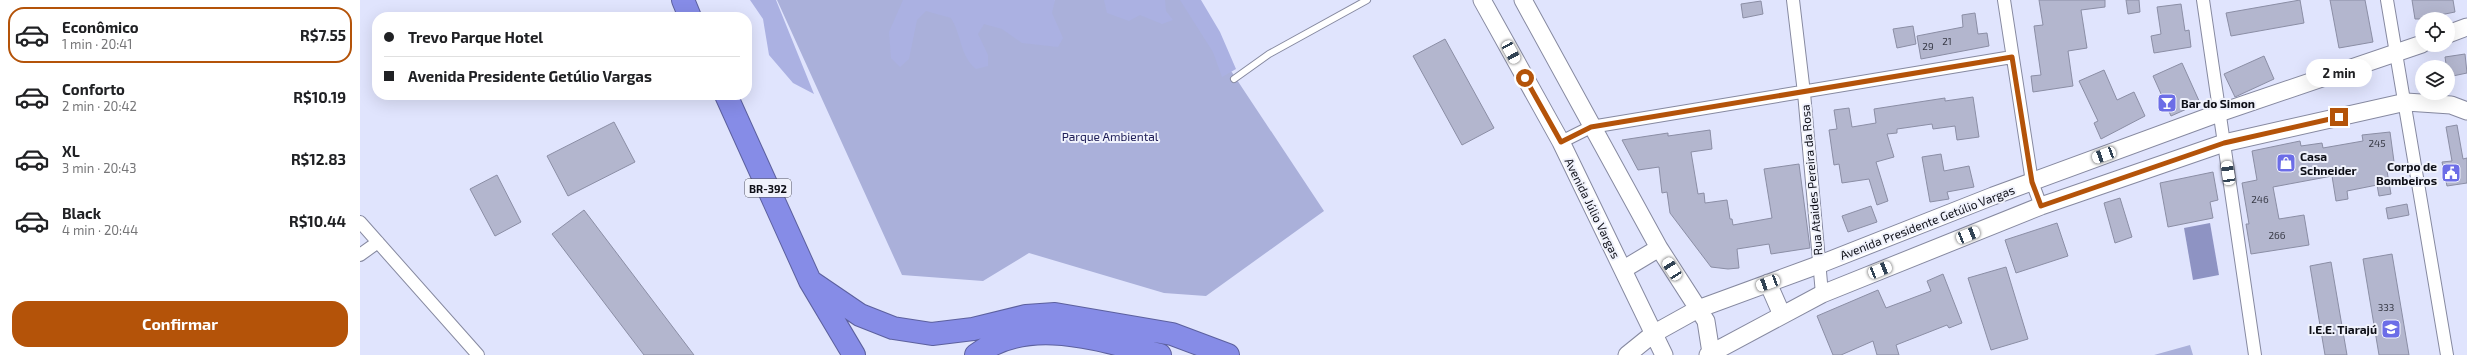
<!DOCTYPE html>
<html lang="pt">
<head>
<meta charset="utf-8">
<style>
	:root { --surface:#fff; --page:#f6f6f6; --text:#202124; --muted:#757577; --line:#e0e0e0; --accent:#b45309 }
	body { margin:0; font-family:"Exo 2",sans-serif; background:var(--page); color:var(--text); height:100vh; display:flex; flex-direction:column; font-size:15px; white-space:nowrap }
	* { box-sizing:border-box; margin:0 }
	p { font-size:13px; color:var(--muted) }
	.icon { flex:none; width:22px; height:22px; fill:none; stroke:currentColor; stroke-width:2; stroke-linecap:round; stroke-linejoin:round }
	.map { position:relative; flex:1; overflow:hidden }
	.drawer { display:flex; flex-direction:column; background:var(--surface); width:360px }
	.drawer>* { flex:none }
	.top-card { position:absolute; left:12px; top:12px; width:380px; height:88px; border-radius:16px; box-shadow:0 4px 16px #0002; display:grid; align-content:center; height:88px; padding:0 12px; background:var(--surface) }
	.buttons { position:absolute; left:2055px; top:12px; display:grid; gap:8px }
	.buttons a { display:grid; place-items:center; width:40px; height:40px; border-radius:50%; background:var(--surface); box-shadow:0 4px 16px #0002; font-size:20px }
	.end { position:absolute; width:18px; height:18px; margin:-9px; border:5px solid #b45309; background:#fff; box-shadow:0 0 0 2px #fff }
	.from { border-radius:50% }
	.bubble { position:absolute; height:28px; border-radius:14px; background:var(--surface); box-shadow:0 4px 16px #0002; font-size:13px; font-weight:700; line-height:28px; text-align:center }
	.car { position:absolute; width:12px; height:24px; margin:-12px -6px; border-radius:5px; box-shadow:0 0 3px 1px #0007; background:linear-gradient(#fff 24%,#345 0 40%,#fff 0 76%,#345 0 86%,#fff 0) }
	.top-card b { display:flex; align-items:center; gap:14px; height:38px; font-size:15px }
	.top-card b+b { border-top:1px solid var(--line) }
	.top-card i { width:10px; height:10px; background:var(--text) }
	ul { padding:7px 0 0; list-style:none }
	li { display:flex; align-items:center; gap:12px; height:56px; margin:0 8px 6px; padding:0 4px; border:2px solid transparent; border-radius:16px }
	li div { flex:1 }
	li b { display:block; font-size:15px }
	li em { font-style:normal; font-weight:700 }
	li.selected { border-color:var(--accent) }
	li>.icon { width:36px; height:36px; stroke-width:1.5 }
	.primary-button { display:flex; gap:8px; margin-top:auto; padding:8px 12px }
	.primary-button a { flex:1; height:46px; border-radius:16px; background:var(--accent); color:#fff; font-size:16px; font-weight:700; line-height:46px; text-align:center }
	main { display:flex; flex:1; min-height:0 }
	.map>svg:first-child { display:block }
</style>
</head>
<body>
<main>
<section class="drawer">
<ul>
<li class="selected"><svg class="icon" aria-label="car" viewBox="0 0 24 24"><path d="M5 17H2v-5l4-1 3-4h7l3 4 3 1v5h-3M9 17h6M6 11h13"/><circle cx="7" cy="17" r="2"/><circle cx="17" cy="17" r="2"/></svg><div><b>Econômico</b><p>1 min · 20:41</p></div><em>R$7.55</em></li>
<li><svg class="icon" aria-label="car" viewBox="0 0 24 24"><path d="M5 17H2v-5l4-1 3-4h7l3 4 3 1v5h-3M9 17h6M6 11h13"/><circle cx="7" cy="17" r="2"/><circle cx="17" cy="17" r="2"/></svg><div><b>Conforto</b><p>2 min · 20:42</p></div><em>R$10.19</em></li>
<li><svg class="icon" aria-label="car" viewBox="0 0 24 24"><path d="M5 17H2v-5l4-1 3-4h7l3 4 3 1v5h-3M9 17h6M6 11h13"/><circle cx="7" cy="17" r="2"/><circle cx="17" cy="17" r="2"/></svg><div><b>XL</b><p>3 min · 20:43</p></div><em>R$12.83</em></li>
<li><svg class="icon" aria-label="car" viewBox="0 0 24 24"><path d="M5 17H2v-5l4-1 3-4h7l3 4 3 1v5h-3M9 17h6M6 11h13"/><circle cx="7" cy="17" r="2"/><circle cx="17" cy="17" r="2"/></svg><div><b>Black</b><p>4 min · 20:44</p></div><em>R$10.44</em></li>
</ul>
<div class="primary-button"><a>Confirmar</a></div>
</section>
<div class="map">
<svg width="2107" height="355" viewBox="0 0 2107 355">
	<rect width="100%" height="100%" fill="#e0e4fd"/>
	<path fill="#aab0da" d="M417,0h166l93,16 19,-16h129l140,211 -118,85 -42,-3 -135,-40 -46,28 -81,-6z
		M1830,345l3,10h-39z"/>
	<path fill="#abb1e2" d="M390,0h26l38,94 -21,-11 -24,-28 -6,-36z
		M543,0h152l-3,13 11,25 -5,9 -36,-4 -20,-14 -18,-5 -6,10 10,21v11l-12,3c-16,-13 -14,-33 -25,-51l-25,-7 -9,9 -8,39 -9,8 -9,-9 -2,-26z
		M744,0h61l1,11 7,9 -11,4 -22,-9 -11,6 -22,-8z
		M820,0h21l19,32 16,37 -14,8 -9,-25z"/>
	<path fill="#8e93c3" d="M1850,223l9,52 -26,5 -9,-52z"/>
	<path fill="#b3b6ce" stroke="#8b8ea5" d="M1679,0h66v7l-24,3 6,38 -19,3 5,35 -40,6 -2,-16 10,-1 -7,-49 9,-1z
		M1766,0h13l1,12 -12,2z
		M1940,0l4,23 -73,13 -5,-23z
		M1970,0h35l8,42 -34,6z
		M2052,0h41l2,12 -15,3v4h-25z
		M1401,1l2,13 -20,4 -2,-14z
		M1821,4l4,27 4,-1 2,17 -37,6 -3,-17 10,-2 -4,-27z
		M1615,13l3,21 9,-1 2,13 -68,13 -4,-23 46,-9 -1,-12z
		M1553,26l3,18 -19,4 -4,-19z
		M1085,39l49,89 -32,17 -49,-89z
		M2105,54l2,19 -19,4 -3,-20z
		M1904,56l10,23 -39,18 -11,-23z
		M1822,63l18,40 -29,13 -18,-40z
		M1744,70l13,30 17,-8 11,24 -44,23 -7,-16 4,-2 -19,-40z
		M1613,97l6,40 -22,3 -2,-14 -22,3 -1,-5 -35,5v4l-10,1 7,23 -18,5 12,39 -11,4 -8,-26 -27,4 -3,-19 -5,1 -5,-35 8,-1 -3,-19 15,-2 3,19 24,-4 -2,-14 71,-11v3z
		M254,122l21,40 -67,34 -21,-40z
		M2097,125l6,34 4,-1v25l-20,3 -5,-24 10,-1 -6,-34z
		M1350,130l2,19 -21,3 7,42 6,-1 1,10 22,-3 3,19h2l1,6 39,-7 -8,-49 35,-5 11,84 -39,6 -2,-10 -32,5 2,19 -11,1 -17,-2 -41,-54 -3,-21 -5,1 -3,-26 -21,3 -16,-30 46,-7v3z
		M2030,132l5,37 -8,2 4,23 -12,2 -2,-11 -30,6 1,8 -12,2 -4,-25 -59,11 6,32 25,-4 5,30 -58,9 -5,-30h3l-7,-41 15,-3 -5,-29 48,-10 1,5 21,-3 1,5 40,-7 -1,-6z
		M1581,154l3,17 25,-5 5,21 -27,5 2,7 -19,3 -8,-45z
		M1853,172l5,28 -8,2 3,16 -45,9 -8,-44z
		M137,175l24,47 -26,14 -25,-47z
		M1760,198l12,39 -17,6 -11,-40z
		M2047,204l2,11 -21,4 -2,-11z
		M1511,206l6,16 -29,10 -6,-16z
		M224,210l110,145h-50l-92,-121z
		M1697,223l11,33 -52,17 -11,-33z
		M2032,254l17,101h-30l-16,-96z
		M1971,262l16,93h-22l-15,-89z
		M1646,267l22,72 -37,11 -23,-72z
		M1583,274l19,49 -13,5 -2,-3 -51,20 3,10h-22l-4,-14 -32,14h-8l-16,-39 61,-26 8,18 45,-17 -4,-10z"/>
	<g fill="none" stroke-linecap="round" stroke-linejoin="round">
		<g stroke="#8689a0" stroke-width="8">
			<path id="lane" d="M874,79l35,-25 98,-54"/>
		</g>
		<g stroke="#8689a0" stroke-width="14">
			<path id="street" d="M1433,0l11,93 18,201
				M1644,0l28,182 9,24
				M1843,0l52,355
				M2027,0l60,355
				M1201,142l30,-15 421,-70
				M0,222l118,133
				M0,255l18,-13"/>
		</g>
		<g stroke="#8689a0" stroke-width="19">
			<path id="secondary" d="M1122,0l79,142 103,213
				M1163,0l136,248 47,73 5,32
				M2088,34l19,-7
				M1264,269l35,-21
				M1408,283l14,32
				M1267,355l26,-21 45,-25 120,-44 175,-69 226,-83 203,-69
				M1348,355l114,-61 219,-88 183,-63 182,-41 45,3 16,6"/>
		</g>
		<g stroke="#5c609e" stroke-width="24">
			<path id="highway" d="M323,0l7,17
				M366,95l84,186 44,74
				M450,281l50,34 33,13 39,6 41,-5 53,-13 29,-2 117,20 56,21
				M616,355c53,-41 125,-14 184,0"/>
		</g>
		<use href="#lane" stroke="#fff" stroke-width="6"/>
		<use href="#street" stroke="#fff" stroke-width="12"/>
		<use href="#secondary" stroke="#fff" stroke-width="17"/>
		<use href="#highway" stroke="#868ce7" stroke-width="22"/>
	</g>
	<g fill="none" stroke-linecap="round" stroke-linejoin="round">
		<path stroke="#b45309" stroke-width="5" d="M1165,78l36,64 30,-15 421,-70 20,125 9,24 183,-63 115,-26"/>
	</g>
	<defs>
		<g id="bar-square" transform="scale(1)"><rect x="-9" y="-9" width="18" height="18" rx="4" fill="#6c6de7" stroke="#f0f2fc"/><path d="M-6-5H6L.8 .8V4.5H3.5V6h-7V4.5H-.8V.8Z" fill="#fff"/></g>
		<g id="shop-square" transform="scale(1)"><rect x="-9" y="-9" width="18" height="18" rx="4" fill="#6c6de7" stroke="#f0f2fc"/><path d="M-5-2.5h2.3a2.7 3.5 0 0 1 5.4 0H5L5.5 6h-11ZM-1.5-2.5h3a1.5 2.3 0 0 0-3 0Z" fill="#fff"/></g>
		<g id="civic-square" transform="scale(1)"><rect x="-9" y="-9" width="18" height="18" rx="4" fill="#6c6de7" stroke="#f0f2fc"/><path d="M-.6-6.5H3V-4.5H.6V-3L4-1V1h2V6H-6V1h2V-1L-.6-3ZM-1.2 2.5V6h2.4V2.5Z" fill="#fff"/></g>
		<g id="school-square" transform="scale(1)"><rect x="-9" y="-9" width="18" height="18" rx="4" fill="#6c6de7" stroke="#f0f2fc"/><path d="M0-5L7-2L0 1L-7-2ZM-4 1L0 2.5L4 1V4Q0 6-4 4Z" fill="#fff"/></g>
	</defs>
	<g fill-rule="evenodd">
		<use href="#bar-square" x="1807" y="103"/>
		<use href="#shop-square" x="1926" y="163"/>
		<use href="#civic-square" x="2091" y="173"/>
		<use href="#school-square" x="2031" y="329"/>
	</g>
	<g text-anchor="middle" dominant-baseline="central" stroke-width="4" stroke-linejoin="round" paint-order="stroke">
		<g font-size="10" fill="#373945">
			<text x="1587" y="41">21</text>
			<text x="1568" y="46">29</text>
			<text x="2017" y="143">245</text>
			<text x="1900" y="199">246</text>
			<text x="1917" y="235">266</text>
			<text x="2026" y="307">333</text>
		</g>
		<rect fill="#f0f2fc" stroke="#52535c" stroke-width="1" x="385" y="179" width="46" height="18" rx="3"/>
		<g font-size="11" font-weight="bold" fill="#0e0f17">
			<text x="408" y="188">BR-392</text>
		</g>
		<g font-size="12" font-weight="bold" fill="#0e0f17" stroke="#f0f2fc" text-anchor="start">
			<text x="1821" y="103">Bar do Simon</text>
			<text x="1940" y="156">Casa<tspan x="1940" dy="14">Schneider</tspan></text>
			<text x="2077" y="166" text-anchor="end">Corpo de<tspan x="2077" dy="14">Bombeiros</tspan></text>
			<text x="2017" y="329" text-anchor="end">I.E.E. Tiarajú</text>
		</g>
		<g font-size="12" fill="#212059" stroke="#f0f2fc">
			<text x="750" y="136">Parque Ambiental</text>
		</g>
		<g font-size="12" fill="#0e0f17" stroke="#f0f2fc">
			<text transform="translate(1451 180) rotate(-95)">Rua Ataides Pereira da Rosa</text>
			<text transform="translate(1233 208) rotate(64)">Avenida Júlio Vargas</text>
			<text transform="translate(1567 222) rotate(-21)">Avenida Presidente Getúlio Vargas</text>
		</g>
	</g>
</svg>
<div class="buttons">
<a><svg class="icon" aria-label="locate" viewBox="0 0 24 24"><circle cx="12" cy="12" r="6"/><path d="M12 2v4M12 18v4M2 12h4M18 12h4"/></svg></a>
<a><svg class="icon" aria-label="layers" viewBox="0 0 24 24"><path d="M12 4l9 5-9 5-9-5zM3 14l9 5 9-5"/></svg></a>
</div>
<i class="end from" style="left:1165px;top:78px"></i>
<i class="end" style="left:1979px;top:117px"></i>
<div class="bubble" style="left:1946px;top:59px;width:66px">2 min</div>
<i class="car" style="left:1151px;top:52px;rotate:151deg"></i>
<i class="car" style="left:1744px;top:155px;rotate:250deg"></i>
<i class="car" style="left:1868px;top:173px;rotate:352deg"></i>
<i class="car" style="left:1608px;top:235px;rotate:68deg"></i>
<i class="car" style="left:1312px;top:269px;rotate:327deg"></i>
<i class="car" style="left:1520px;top:270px;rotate:68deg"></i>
<i class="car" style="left:1408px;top:283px;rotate:250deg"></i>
<div class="top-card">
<b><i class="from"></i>Trevo Parque Hotel</b>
<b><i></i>Avenida Presidente Getúlio Vargas</b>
</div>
</div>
</main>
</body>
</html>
